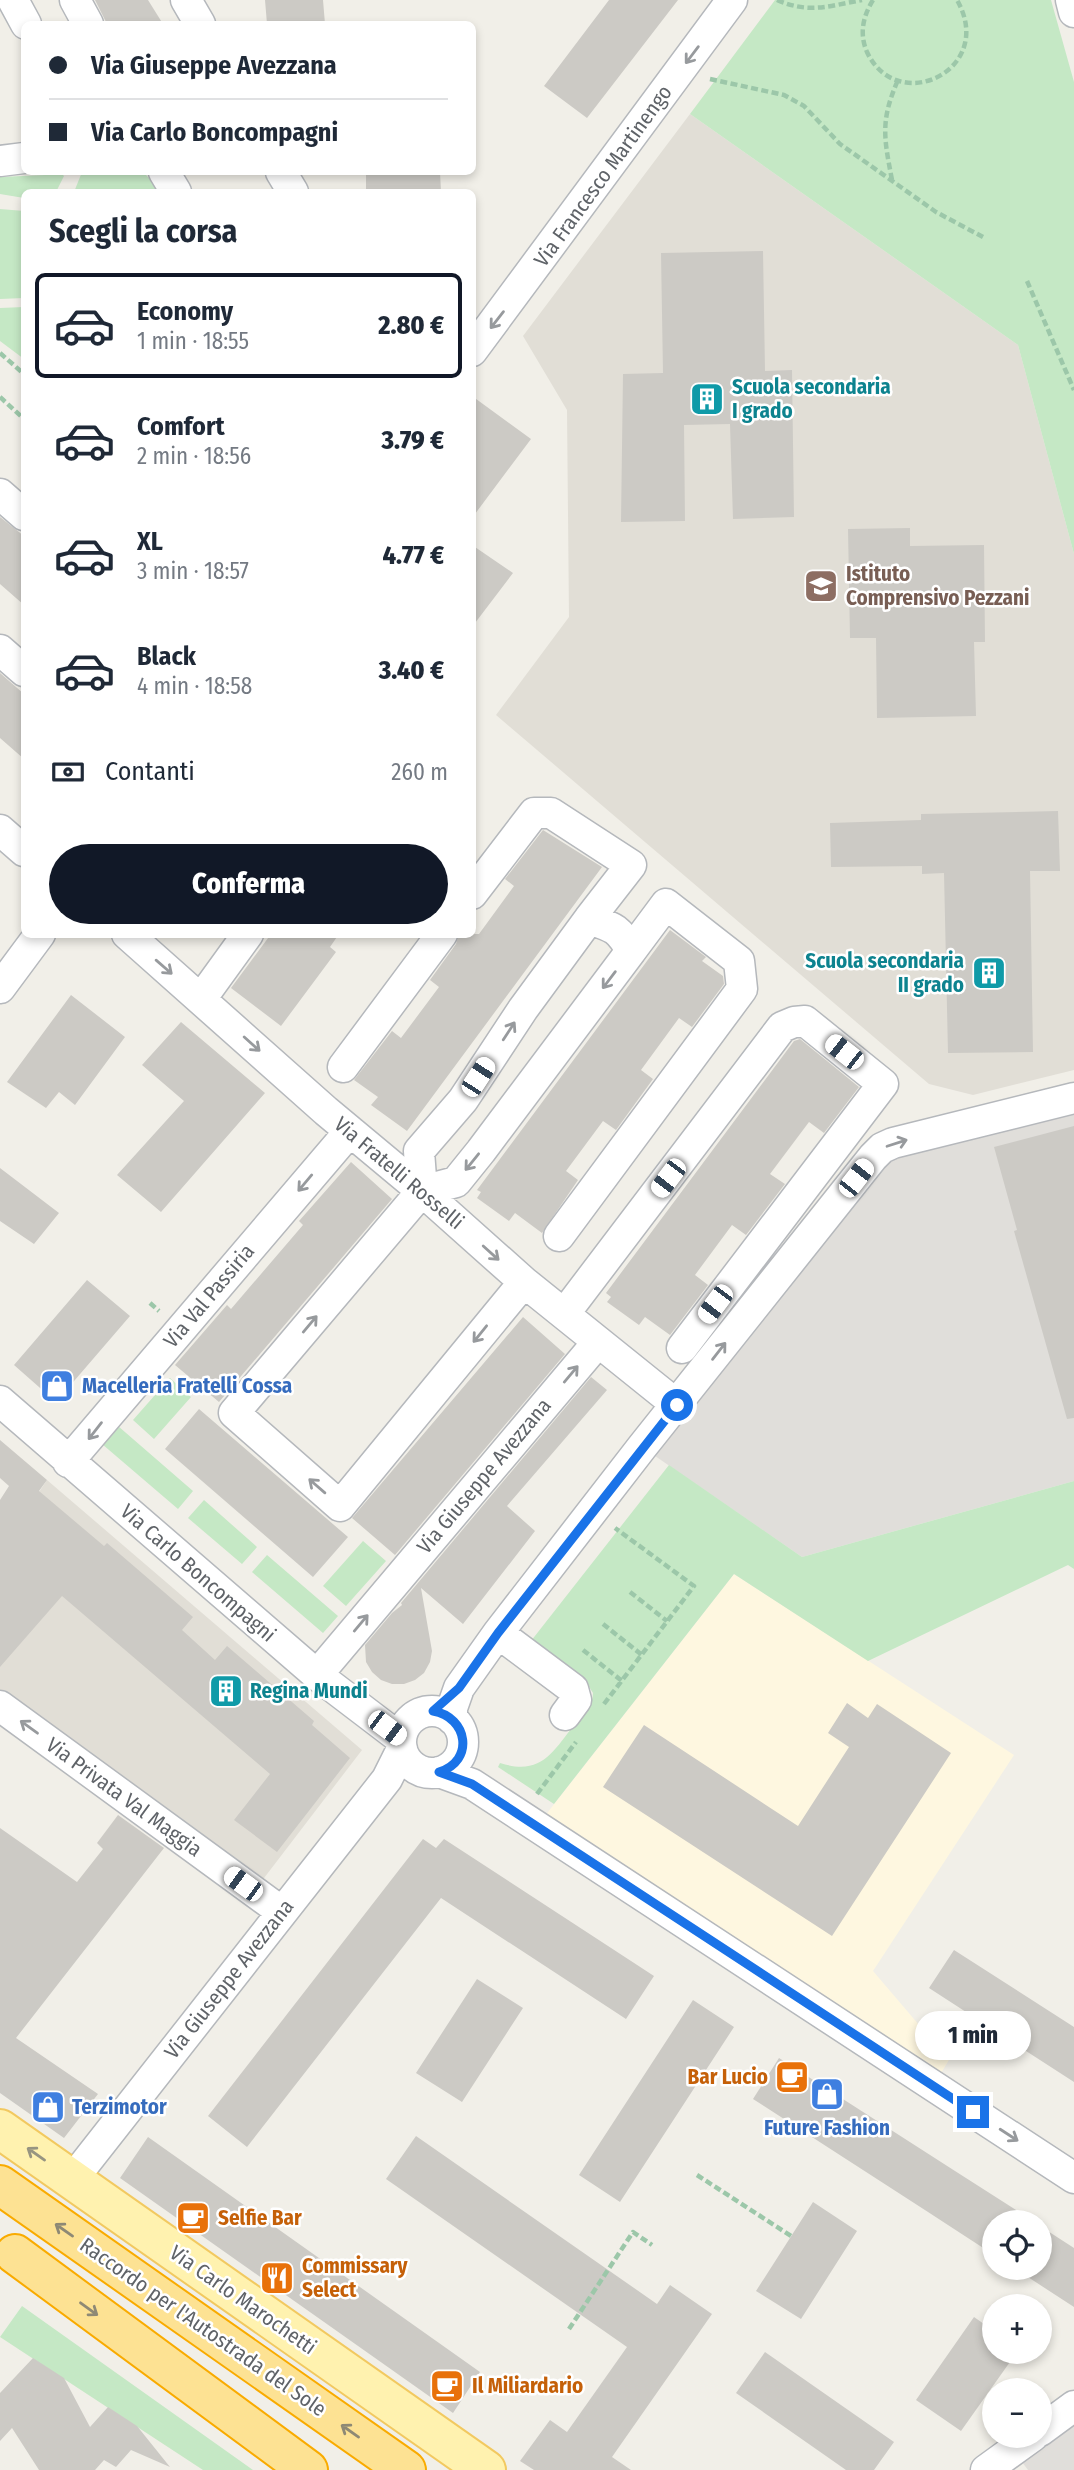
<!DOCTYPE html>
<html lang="it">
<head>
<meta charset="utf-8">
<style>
	:root { --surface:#fff; --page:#f2f2f3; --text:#1f2937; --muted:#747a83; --line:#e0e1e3; --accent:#111827 }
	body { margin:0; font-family:"Fira Sans Condensed",sans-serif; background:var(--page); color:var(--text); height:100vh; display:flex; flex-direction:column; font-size:26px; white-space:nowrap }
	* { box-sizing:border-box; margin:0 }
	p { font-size:23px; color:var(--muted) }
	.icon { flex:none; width:38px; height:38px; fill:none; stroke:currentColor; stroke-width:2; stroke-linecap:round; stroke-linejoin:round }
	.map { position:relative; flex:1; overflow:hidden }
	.drawer { position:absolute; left:21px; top:189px; width:455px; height:749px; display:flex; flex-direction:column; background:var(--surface); border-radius:10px; box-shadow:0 4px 10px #0003 }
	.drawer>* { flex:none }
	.top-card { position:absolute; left:21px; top:21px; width:455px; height:154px; border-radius:10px; box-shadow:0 4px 10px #0003; display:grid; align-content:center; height:154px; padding:0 28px; background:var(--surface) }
	.controls { position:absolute; left:982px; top:2210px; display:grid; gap:14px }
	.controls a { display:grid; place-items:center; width:70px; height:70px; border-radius:50%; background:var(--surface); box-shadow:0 4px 10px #0003; font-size:35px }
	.end { position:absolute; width:32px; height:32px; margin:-16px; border:9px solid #1a73e8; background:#fff; box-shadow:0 0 0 4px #fff }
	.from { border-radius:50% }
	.bubble { position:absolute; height:49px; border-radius:24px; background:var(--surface); box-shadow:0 4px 10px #0003; font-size:23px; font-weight:800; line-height:49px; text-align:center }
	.car { position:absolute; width:21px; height:42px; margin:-21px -10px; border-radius:9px; box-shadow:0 0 5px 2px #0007; background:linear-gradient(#fff 24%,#345 0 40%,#fff 0 76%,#345 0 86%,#fff 0) }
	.top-card b { display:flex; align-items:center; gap:24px; height:66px; font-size:26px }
	.top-card b+b { border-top:2px solid var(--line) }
	.top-card i { width:18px; height:18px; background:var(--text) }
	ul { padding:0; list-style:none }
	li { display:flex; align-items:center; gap:21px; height:105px; margin:0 14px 10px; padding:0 14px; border:4px solid transparent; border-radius:10px }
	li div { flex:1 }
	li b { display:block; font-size:26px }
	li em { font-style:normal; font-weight:800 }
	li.active { border-color:var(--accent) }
	li>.icon { width:63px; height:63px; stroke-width:1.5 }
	h2 { padding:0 28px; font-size:32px; line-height:84px }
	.pay { display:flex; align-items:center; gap:18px; height:77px; padding:0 28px; font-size:26px }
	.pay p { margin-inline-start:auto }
	.button { display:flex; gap:14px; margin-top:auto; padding:14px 28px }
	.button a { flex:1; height:80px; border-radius:42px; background:var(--accent); color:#fff; font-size:28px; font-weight:800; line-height:80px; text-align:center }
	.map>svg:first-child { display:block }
</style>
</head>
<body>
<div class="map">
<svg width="1074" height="2470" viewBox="0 0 1074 2470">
	<rect width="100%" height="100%" fill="#f1efe8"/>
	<path fill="#fef7e0" d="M734,1574l280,181 -141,216 76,89 -16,26 -396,-260z"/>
	<path fill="#e0deda" d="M1074,1098v383l-272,76 -160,-110 231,-290z
		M1074,2406v64h-46l-15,-20z"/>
	<path fill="#e1ded6" d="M690,114l328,231 56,209v516l-101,25 -44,-11 -433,-369 73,-98 -2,-207 -44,-74z
		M47,1480l315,270 -101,132 -261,-184v-147z"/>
	<path fill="#c5e8c5" d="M775,0h276l23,82v472l-56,-209 -328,-231z
		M54,172h6l4,4 -8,16h-32v6l-24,-4v-17l45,-2z
		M82,172h61l8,8 7,12h-84z
		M0,209l24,2v87l-24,1z
		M24,307v52l-24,-18v-33z
		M170,1378l21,19 -37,42 -21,-19z
		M118,1426l75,65 -15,18 -76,-65z
		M669,1465l133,92 272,-76v88l-6,-4 -200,96 -134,-87 -180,230 -56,-37 2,-4c41,13 52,-10 74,-38 8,-10 19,-19 19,-32l-7,-11 -55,-41z
		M204,1500l53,47 -15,17 -54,-46z
		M363,1541l23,20 -40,45 -23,-20z
		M267,1555l71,61 -15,17 -71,-61z
		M22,2306l231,164h-50l-203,-133z"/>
	<path fill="#cccac5" d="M95,0h53l15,24h-56z
		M265,0h58l2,24h-58z
		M609,0h69l-91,118 -43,-32z
		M419,172h21l1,20h-75v-17z
		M763,251l2,120 27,-1 2,147 -61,2 -3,-95 -46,1 1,96 -64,1 2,-148 40,-1 -2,-120z
		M472,396l59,43 -59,79z
		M0,517l24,19v69l-24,-21z
		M910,528v18l74,-1 1,97h-11l2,74 -99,2 -1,-80h-26l-2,-109z
		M472,545l41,28 -41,54z
		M0,673l24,21v65l-24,-21z
		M1058,811l2,60h-30l3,181 -85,1 -4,-180 -22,1v-8l-91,1 -1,-44 91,-3v-6z
		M543,830l59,37 -195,264 -36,-26 7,-8 -24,-17 38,-49 9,7 38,-51 -9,-7 26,-36 3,-10h20l35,-48 -9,-7z
		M670,930l36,27 -4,4 21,15 1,8 -32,43 -13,-9 -38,52 12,9 -37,51 -13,-9 -37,50 12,9 -36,53 -27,-20 -6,8 -32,-23 4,-6 -4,-2z
		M271,934h68l-9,13 6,5 -55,74 -50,-38z
		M71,995l54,42 -50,68 -16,-13 -13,16 -39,-26z
		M181,1022l84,71 -104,119 -44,-37 67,-74 -42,-36z
		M800,1039l59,48 -35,46 -15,-11 -39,52 15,10 -39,51 -14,-10 -37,50 13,10 -38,50 -25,-18 -6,8 -32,-23 4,-5 -5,-4 188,-252z
		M1074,1126v292l-7,1 -53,-188 3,-1 -23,-83z
		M351,1162l41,37 -173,203 -44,-37 52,-60 4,4 72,-84 -4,-4z
		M0,1168l59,45 -25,31 -34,-23z
		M87,1280l43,36 -74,86 -42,-37z
		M523,1317l42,37 -170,201 -43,-37z
		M591,1377l16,13 -100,116 28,25 -72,93 -42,-36 11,63 -2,11 -6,11 -9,7 -11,4h-12l-11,-4 -9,-8 -6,-10 -1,-17 27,-32 10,-8 -1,-2z
		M199,1409l149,128 -35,40 -148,-128z
		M0,1440l47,40 -8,11 65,55 3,-3 86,74 -11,13 33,30 12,-14 87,75 -2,4 38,33 -73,94 -43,-32 36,-46 -208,-178 -62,71v-167l9,-14 -9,-8z
		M847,1703l21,15 9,-14 74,49 -119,183 -229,-149 41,-62 154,101 51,-79 -21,-14z
		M118,1815l46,33 -148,190 82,56 -34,44 -64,-45v-265l77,54 26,-33 -6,-6z
		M423,1839l13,9 8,-9 210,137 -28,43 -185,-121 -194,249 -39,-31z
		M954,1950l120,77v55l-145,-94z
		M477,1979l46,29 -61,94 -46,-29z
		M693,2000l41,27 -114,175 -41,-27z
		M779,2058l176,113 80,51h-41v33l-66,-43 -175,-113z
		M416,2136l241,168 13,-19 42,29 -100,143 19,13h-97l-14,-9 30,-41 17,12 60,-85 -241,-168z
		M148,2137l332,235 -27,41 -333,-235z
		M813,2202l44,29 -56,88 -45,-28z
		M1040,2226l34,22v59l-60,-39h26z
		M974,2317l20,14v21h23l-56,79 -45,-31z
		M765,2352l129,90 -20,28h-28l-110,-77z
		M33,2358l31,20 26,49 18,-20 29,19 33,41 -39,-17 -15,17 -12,-7 -9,10h-56l-27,-42 -12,13v-48z"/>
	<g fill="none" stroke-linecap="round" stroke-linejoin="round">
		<g stroke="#b5b8bc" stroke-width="33">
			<path id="minor" d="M13,0l13,24
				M75,0l13,24
				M186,0l14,24
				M1071,0l3,12
				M0,161l24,-3
				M164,172l12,20
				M281,172l12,20
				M472,351l260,-351
				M0,494l24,21
				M0,650l24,21
				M0,830l24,21
				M472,894l62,-81h17l80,52 -42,54
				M127,934l199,177 96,80 102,91 153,123
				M0,988l40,-54
				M201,999l47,-65
				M343,1067l99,-133
				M422,1191l-3,-40 44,-51 60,-91 66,-90c24,8 30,9 42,32l-150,200 -25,31 -34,9 -188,222 106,93 184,-224
				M559,1236l183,-247 -3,-28 -73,-57 -35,47
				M565,1313l217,-286 12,-5 11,-1 78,63 -201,264
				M0,1401l317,274 84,64
				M68,1462l282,-331
				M498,1633l75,56 3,11 -11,15
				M317,1675l281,-333
				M0,1706l282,206
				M401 1742a31 31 0 1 1 62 0a31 31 0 1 1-62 0Z
				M452,1719v-11l7,-20 39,-55 144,-186 231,-290 9,-9 11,-5 181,-45
				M439,1772l33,12 602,394
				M72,2180l315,-401 15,-30
				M1040,2431l34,-25
				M986,2470l47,-34"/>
		</g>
		<g stroke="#f2c960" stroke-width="42">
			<path id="major" d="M0,2129l486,341"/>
		</g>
		<g stroke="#f9ab00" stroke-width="42">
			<path id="highway" d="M0,2185l406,285
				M15,2254l293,216"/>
		</g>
		<path stroke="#9cc7a9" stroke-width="4.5" stroke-dasharray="7 3.5" stroke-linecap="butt" d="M777,0c32,14 52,6 85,0
			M873,0c-10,16 -14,34 -6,52 30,65 130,18 90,-52
			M710,79l74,16 20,11 36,38 96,68 47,25
			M892,180c-8,-42 -12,-59 6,-100
			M1027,281l47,109
			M0,353l24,21
			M0,397l24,22
			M150,1303l9,8
			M630,1592l37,29
			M603,1624l39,31
			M583,1650l39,31
			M604,1704l90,-118 -79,-58
			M537,1794l39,-52
			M697,2175l94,61
			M569,2329l64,-97 19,13"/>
		<use href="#minor" stroke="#fff" stroke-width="30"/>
		<use href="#major" stroke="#fff2af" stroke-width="38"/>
		<use href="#highway" stroke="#fde293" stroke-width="38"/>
	</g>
	<defs><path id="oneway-shaft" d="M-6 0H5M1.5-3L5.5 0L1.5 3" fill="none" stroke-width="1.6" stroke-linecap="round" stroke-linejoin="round" transform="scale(1.75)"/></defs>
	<g stroke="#979a9d">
		<use href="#oneway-shaft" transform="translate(692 55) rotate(127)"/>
		<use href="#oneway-shaft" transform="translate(497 320) rotate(128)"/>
		<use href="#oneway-shaft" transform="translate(164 967) rotate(41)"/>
		<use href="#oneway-shaft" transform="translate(609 980) rotate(127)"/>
		<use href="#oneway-shaft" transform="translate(509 1031) rotate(-57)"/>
		<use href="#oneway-shaft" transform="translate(252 1044) rotate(42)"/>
		<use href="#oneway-shaft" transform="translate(897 1143) rotate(-18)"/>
		<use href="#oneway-shaft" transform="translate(472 1162) rotate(129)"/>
		<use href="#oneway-shaft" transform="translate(305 1183) rotate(130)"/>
		<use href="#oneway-shaft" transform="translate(491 1253) rotate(42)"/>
		<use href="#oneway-shaft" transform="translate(310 1324) rotate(-50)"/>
		<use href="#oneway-shaft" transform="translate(480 1334) rotate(129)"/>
		<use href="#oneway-shaft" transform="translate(719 1351) rotate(-52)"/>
		<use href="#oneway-shaft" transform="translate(571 1374) rotate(-50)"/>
		<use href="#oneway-shaft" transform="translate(95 1431) rotate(128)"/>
		<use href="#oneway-shaft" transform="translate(317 1486) rotate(-139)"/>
		<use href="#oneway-shaft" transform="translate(361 1623) rotate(-50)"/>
		<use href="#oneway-shaft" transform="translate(29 1727) rotate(-144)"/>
		<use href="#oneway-shaft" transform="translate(1009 2135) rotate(33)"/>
	</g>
	<use stroke="#979581" href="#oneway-shaft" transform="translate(36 2154) rotate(-145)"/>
	<g stroke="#8e8975">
		<use href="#oneway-shaft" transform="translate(64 2230) rotate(-145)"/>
		<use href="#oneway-shaft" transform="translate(89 2309) rotate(36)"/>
		<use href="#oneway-shaft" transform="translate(350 2431) rotate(-145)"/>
	</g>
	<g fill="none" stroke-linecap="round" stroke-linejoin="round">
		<path stroke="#1a73e8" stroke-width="9" d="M677,1405l-179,228 -39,55 -26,23c35,6 42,50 6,61l33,12 501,328"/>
	</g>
	<defs>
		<g id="building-square" transform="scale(1.75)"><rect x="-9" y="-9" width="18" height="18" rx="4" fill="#0f9aa8" stroke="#fff"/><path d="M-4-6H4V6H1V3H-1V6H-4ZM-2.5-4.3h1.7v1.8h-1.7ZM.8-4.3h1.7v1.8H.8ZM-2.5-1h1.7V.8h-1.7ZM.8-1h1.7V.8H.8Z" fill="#fff"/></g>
		<g id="school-square" transform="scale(1.75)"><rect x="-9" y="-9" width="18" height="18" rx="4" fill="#8d6e63" stroke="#fff"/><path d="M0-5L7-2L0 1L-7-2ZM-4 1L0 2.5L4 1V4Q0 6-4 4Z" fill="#fff"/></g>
		<g id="shop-square" transform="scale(1.75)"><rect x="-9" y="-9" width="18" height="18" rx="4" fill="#3f7fe0" stroke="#fff"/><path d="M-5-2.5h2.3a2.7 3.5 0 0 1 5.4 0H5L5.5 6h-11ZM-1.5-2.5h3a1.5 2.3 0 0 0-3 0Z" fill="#fff"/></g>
		<g id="cafe-square" transform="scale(1.75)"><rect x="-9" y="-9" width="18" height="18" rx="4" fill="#e8710a" stroke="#fff"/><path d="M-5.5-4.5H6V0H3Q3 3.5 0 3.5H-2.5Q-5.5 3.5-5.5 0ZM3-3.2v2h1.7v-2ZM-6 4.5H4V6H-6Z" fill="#fff"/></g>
		<g id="restaurant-square" transform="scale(1.75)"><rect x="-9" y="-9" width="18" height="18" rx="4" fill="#e8710a" stroke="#fff"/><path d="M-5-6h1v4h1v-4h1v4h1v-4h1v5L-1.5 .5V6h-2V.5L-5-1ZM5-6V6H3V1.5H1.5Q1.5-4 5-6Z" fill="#fff"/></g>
	</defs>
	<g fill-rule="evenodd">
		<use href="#building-square" x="707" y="399"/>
		<use href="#school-square" x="821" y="586"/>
		<use href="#building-square" x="989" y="973"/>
		<use href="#shop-square" x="57" y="1386"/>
		<use href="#building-square" x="226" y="1691"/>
		<use href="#cafe-square" x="792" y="2077"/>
		<use href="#shop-square" x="827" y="2094"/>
		<use href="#shop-square" x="48" y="2107"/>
		<use href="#cafe-square" x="193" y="2218"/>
		<use href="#restaurant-square" x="277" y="2278"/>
		<use href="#cafe-square" x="447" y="2386"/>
	</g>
	<g text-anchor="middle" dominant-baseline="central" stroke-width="5" stroke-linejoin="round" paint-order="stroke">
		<g font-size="21" fill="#5f6368" stroke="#fff">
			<text transform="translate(603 176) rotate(-54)">Via Francesco Martinengo</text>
			<text transform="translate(399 1173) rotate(40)">Via Fratelli Rosselli</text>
			<text transform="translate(209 1296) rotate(-50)">Via Val Passiria</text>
			<text transform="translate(484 1476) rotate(-50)">Via Giuseppe Avezzana</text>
			<text transform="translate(198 1573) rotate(41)">Via Carlo Boncompagni</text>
			<text transform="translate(124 1797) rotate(36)">Via Privata Val Maggia</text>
			<text transform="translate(229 1979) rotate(-52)">Via Giuseppe Avezzana</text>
			<text transform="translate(243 2300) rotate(35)">Via Carlo Marochetti</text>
			<text transform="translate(203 2327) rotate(35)">Raccordo per l'Autostrada del Sole</text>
		</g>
		<g font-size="21" font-weight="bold" fill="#0d838f" stroke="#fff" text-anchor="start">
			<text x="732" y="387">Scuola secondaria<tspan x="732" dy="24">I grado</tspan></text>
			<text x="964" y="961" text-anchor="end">Scuola secondaria<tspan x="964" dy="24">II grado</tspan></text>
			<text x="250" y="1691">Regina Mundi</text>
		</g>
		<g font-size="21" font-weight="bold" fill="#785e54" stroke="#fff" text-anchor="start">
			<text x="846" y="574">Istituto<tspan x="846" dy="24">Comprensivo Pezzani</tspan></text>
		</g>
		<g font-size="21" font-weight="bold" fill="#366cbe" stroke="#fff" text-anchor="start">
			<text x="82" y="1386">Macelleria Fratelli Cossa</text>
			<text x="72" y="2107">Terzimotor</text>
			<text x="827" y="2128" text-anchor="middle">Future Fashion</text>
		</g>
		<g font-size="21" font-weight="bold" fill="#c56008" stroke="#fff" text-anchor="start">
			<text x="768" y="2077" text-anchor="end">Bar Lucio</text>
			<text x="218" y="2218">Selfie Bar</text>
			<text x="302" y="2266">Commissary<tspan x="302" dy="24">Select</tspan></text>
			<text x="472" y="2386">Il Miliardario</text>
		</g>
	</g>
</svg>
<div class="controls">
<a><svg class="icon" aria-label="locate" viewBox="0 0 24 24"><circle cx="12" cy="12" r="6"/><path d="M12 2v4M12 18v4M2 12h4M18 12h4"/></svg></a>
<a>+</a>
<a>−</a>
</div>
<i class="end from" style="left:677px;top:1405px"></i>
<i class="end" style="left:973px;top:2112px"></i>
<div class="bubble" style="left:915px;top:2011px;width:116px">1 min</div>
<i class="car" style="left:844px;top:1052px;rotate:308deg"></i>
<i class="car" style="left:478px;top:1077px;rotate:33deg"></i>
<i class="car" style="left:668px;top:1178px;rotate:217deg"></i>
<i class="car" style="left:856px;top:1178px;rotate:38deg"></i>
<i class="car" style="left:715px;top:1304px;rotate:217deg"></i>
<i class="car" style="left:387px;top:1728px;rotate:127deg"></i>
<i class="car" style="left:243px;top:1884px;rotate:306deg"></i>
<div class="top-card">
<b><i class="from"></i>Via Giuseppe Avezzana</b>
<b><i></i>Via Carlo Boncompagni</b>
</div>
<section class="drawer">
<h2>Scegli la corsa</h2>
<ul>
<li class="active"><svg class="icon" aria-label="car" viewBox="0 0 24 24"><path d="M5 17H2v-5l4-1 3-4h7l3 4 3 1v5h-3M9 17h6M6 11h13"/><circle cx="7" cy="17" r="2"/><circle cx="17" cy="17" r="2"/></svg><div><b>Economy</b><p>1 min · 18:55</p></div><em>2.80 €</em></li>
<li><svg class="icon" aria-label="car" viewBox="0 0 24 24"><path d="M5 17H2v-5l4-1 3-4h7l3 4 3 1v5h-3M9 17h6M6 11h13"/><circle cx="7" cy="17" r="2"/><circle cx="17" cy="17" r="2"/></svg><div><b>Comfort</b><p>2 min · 18:56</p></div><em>3.79 €</em></li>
<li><svg class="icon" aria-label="car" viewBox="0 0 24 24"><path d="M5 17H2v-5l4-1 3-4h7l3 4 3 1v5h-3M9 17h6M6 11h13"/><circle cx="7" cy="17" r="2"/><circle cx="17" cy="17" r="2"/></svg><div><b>XL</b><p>3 min · 18:57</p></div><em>4.77 €</em></li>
<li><svg class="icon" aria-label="car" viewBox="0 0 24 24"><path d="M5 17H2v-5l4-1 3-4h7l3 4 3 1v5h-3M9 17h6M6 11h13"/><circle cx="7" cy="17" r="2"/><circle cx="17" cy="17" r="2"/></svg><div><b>Black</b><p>4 min · 18:58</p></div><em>3.40 €</em></li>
</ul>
<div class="pay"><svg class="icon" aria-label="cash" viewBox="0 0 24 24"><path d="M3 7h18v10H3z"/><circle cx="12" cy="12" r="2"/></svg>Contanti<p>260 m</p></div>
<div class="button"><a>Conferma</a></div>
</section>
</div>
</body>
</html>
